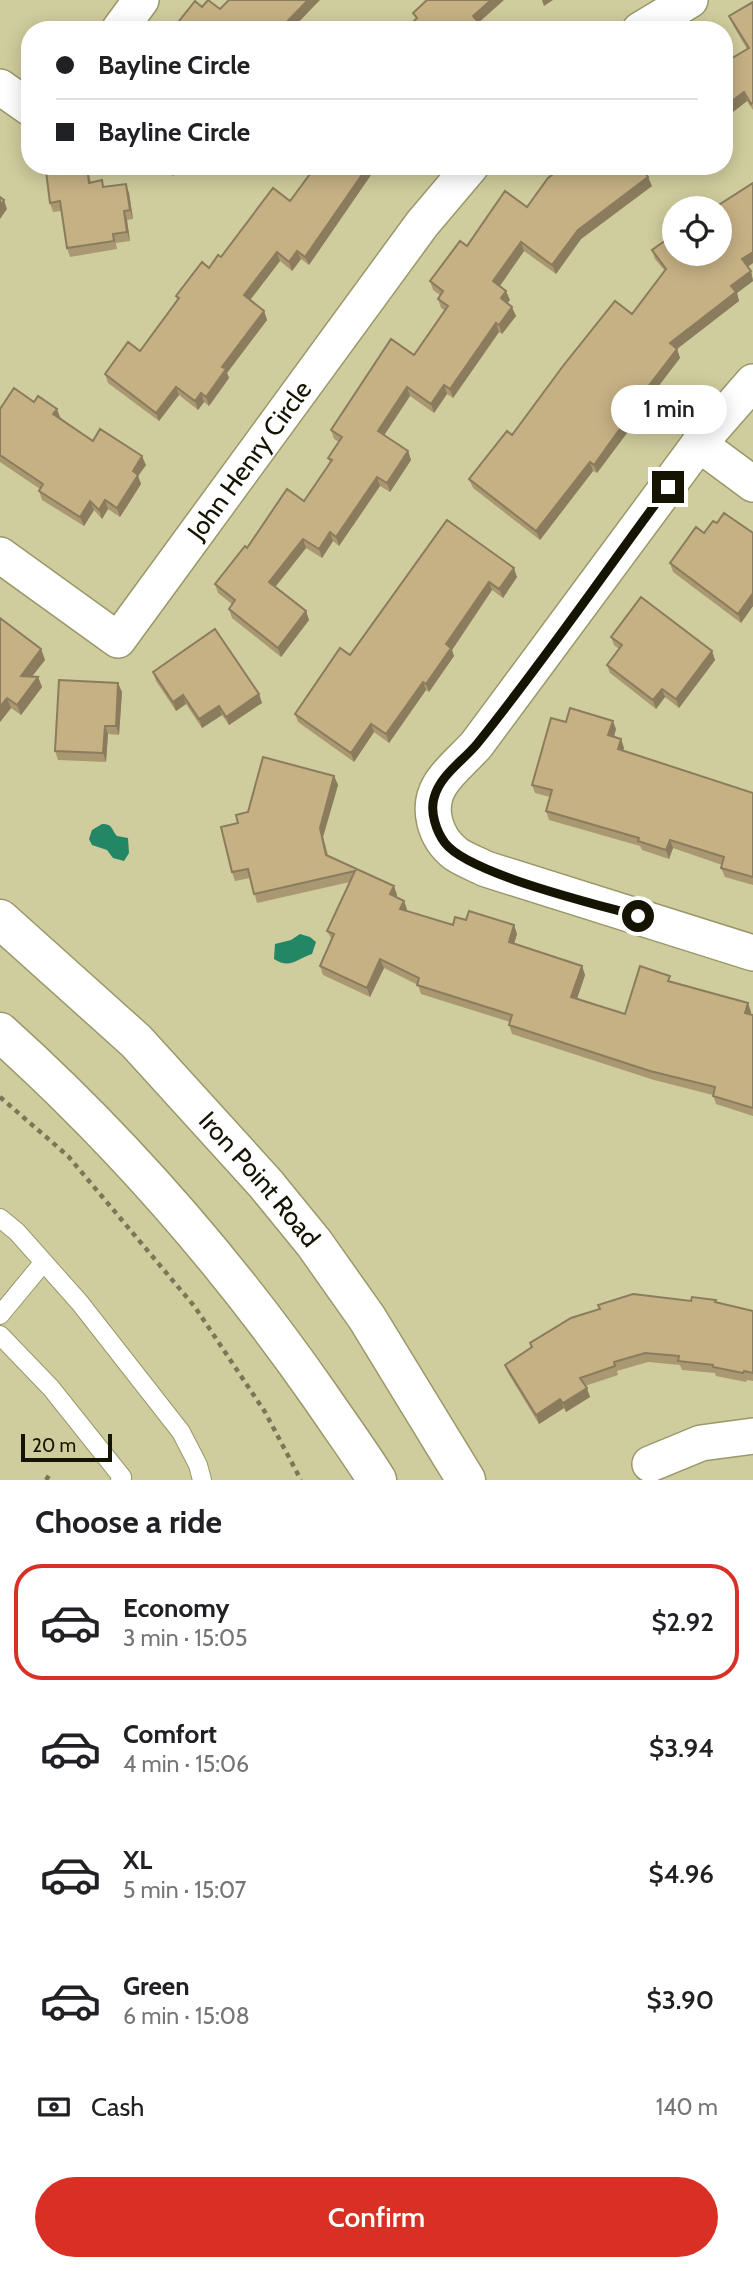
<!DOCTYPE html>
<html lang="en">
<head>
<meta charset="utf-8">
<style>
	:root { --surface:#fff; --page:#f6f6f6; --text:#202124; --muted:#757577; --line:#e0e0e0; --accent:#d93025 }
	body { margin:0; font-family:Cabin,sans-serif; background:var(--page); color:var(--text); height:100vh; display:flex; flex-direction:column; font-size:26px; white-space:nowrap }
	* { box-sizing:border-box; margin:0 }
	p { font-size:23px; color:var(--muted) }
	.icon { flex:none; width:38px; height:38px; fill:none; stroke:currentColor; stroke-width:2; stroke-linecap:round; stroke-linejoin:round }
	.map { position:relative; height:1480px; overflow:hidden }
	.drawer { display:flex; flex-direction:column; background:var(--surface); flex:1 }
	.drawer>* { flex:none }
	.guide { position:absolute; left:21px; top:21px; width:712px; height:154px; border-radius:28px; box-shadow:0 4px 18px #0003; display:grid; align-content:center; height:154px; padding:0 35px; background:var(--surface) }
	.buttons { position:absolute; left:662px; top:196px; display:grid; gap:14px }
	.buttons a { display:grid; place-items:center; width:70px; height:70px; border-radius:50%; background:var(--surface); box-shadow:0 4px 18px #0003; font-size:35px }
	.scale { position:absolute; left:21px; bottom:18px; width:91px; box-sizing:border-box; padding-left:7px; border:4px solid #151403; border-top:0; font-size:19px; line-height:24px; white-space:nowrap; color:#151403; -webkit-text-stroke:5px #cfcd9d; paint-order:stroke }
	.end { position:absolute; width:32px; height:32px; margin:-16px; border:9px solid #151403; background:#fff; box-shadow:0 0 0 4px #fff }
	.from { border-radius:50% }
	.bubble { position:absolute; height:49px; border-radius:24px; background:var(--surface); box-shadow:0 4px 18px #0003; font-size:23px; font-weight:600; line-height:49px; text-align:center }
	.guide b { display:flex; align-items:center; gap:24px; height:66px; font-size:26px }
	.guide b+b { border-top:2px solid var(--line) }
	.guide i { width:18px; height:18px; background:var(--text) }
	ul { padding:0; list-style:none }
	li { display:flex; align-items:center; gap:21px; height:116px; margin:0 14px 10px; padding:0 21px; border:4px solid transparent; border-radius:28px }
	li div { flex:1 }
	li b { display:block; font-size:26px }
	li em { font-style:normal; font-weight:600 }
	li.active { border-color:var(--accent) }
	li>.icon { width:63px; height:63px; stroke-width:1.5 }
	h2 { padding:0 35px; font-size:32px; line-height:84px }
	.pay { display:flex; align-items:center; gap:18px; height:77px; padding:0 35px; font-size:26px }
	.pay p { margin-inline-start:auto }
	.cta { display:flex; gap:14px; margin-top:auto; padding:14px 35px }
	.cta a { flex:1; height:80px; border-radius:42px; background:var(--accent); color:#fff; font-size:28px; font-weight:600; line-height:80px; text-align:center }
	.map>svg:first-child { display:block }
</style>
</head>
<body>
<div class="map">
<svg width="753" height="1480" viewBox="0 0 753 1480">
	<rect width="100%" height="100%" fill="#cfcd9d"/>
	<path fill="#238766" d="M102,824c11,0 9,5 15,12l11,2 1,15 -5,8 -11,-3 -6,-8 -15,-5 -3,-6 3,-9z
		M300,934l10,3 6,5 -4,12c-14,4 -22,16 -38,5l1,-15 16,-4z"/>
	<g fill="none" stroke-linecap="round" stroke-linejoin="round">
		<g stroke="#9a986a" stroke-width="20">
			<path id="lane" d="M0,1218l17,14 63,71 101,129 17,33 4,15
				M0,1315l43,-52
				M0,1335l51,53 71,89 -2,3"/>
		</g>
		<g stroke="#9a986a" stroke-width="38">
			<g id="street">
				<path d="M119,30l22,-30"/>
				<path d="M640,30l50,-30"/>
				<path d="M0,87l30,21"/>
				<path d="M753,382l-54,62 -222,300c-12,14 -28,26 -37,41 -14,23 -5,53 16,69 9,6 20,10 30,15l267,84"/>
				<path d="M699,444l54,40"/>
				<path id="s1" d="M0,555l118,85 304,-416 49,-58"/>
				<path d="M650,1464l51,-21 52,-7"/>
			</g>
		</g>
		<g stroke="#9a986a" stroke-width="41">
			<g id="secondary">
				<path id="s2" d="M0,919l136,122 129,142 49,60 53,75 99,162"/>
				<path d="M0,1032c120,108 228,232 320,364 19,28 39,55 57,84"/>
			</g>
		</g>
		<path stroke="#797756" stroke-width="4.5" stroke-dasharray="5 5" stroke-linecap="butt" d="M0,1097l68,59 127,151 70,105 36,68
			M46,1480l4,-6"/>
		<use href="#lane" stroke="#fff" stroke-width="18"/>
		<use href="#street" stroke="#fff" stroke-width="35"/>
		<use href="#secondary" stroke="#fff" stroke-width="38"/>
	</g>
	<path fill="#aa9872" d="M753,2v108l-6,-9 -23,18 23,-70 -14,-24 -4,-9z
		M87,166l4,16 13,5 25,6 4,26 -6,1 3,21 -14,2 1,6 -47,8 -3,-9 -6,-37 -8,1 -3,-9z
		M159,166h21l-7,10z
		M316,166h55l2,6 -64,93 -8,-6 -9,12 -12,-10 -30,39 14,11 3,9 -40,53 2,5 -20,28 -5,-4 -6,8 -19,-15 -20,26 -51,-38 -3,-9 35,-23 37,-51 -1,-4 45,-39 69,-56z
		M753,183v80l-5,4 3,4 2,10 -16,12 2,8 -62,48 3,9 -49,64 2,3 -36,48 -4,-2 -53,69 -67,-52 -4,-9 163,-165 33,-43 -10,-12 -3,-9 18,-14 -3,-4 -3,-9 10,-7v38z
		M652,186l-71,53 -25,35 -32,-23 -24,35 10,14 -3,3 9,13 -14,18 -3,-2 -46,66 -6,-4 -13,19 -24,-17 -26,39 24,16 3,9 -21,32 -10,-6 -41,60 -6,-5 -11,17 -16,-10 -31,39 31,24 3,9 -28,37 -49,-39 -3,-9 3,-5 -14,-11 -3,-9 32,-36 57,-47 26,-38 -2,-5 11,-16 -5,-3 -3,-9 83,-75 31,-44 -4,-3 -3,-9 2,-4 -7,-5 -3,-9 37,-35 60,-39z
		M34,402l26,15 33,24 53,24 -8,11 3,8 -21,33 -12,-8 -6,10 -8,-9 -10,16 -42,-26 -3,-9 1,-2 -40,-27v-53z
		M447,520l70,57 -14,21 -11,-8 -40,60 2,6 -25,36 -3,-2 -37,53 -15,-11 -20,30 -56,-40 -3,-8 55,-59z
		M717,523l36,10v73l-12,17 -68,-51 -3,-9z
		M0,618l41,31 4,11 -13,17h6l4,10 -21,28 -10,-7 -11,14z
		M611,637l101,14 3,9 -36,48 -14,-11 -9,12 -46,-36 -3,-8 12,-16 -5,-4z
		M153,672l106,22 3,9 -33,22 -7,-10 -20,13 -16,-24 -10,7 -20,-30z
		M122,692l-3,43 -11,-1 -2,28 -48,-2 -3,-9z
		M566,722l50,7 -2,8 7,2 3,9 -1,2 130,43v92l-28,-8 -4,-9 1,-3 -49,-17 -4,11 -27,-9 -2,-4 -91,-26 -3,-9 4,-14 -15,-4 -3,-8z
		M334,776l4,9 -15,52 5,18 66,31 3,9 -1,2 8,4 2,10 47,14 13,-5 48,5 3,9 -3,9 68,23 3,9 -8,23 48,16 47,-32 76,21 3,9 -1,3h3v101l-37,-12 -3,-9 -59,-15 -142,-46 -3,-9 1,-3 -89,-28 -3,-9 -34,-17 -14,29 -47,-22 -3,-9 12,-26 -5,-9 23,-49 -93,21 -7,-25 -15,3 -3,-9 6,-49 10,-11z
		M691,1301l26,2 36,8v70l-6,-1 -1,2 -30,-6 -1,-3 -33,-3 -2,-5 -32,-3 -31,9 1,4 -33,11 5,11 -24,15 -2,-4 -25,16 -31,-51 -3,-8 26,-17 -1,-5z"/>
	<path fill="#8b7c5d" d="M308,0h12l-29,30h-12z
		M491,0h13l-28,25 -3,-9z
		M542,0h11l-9,6z
		M744,92l3,9 -23,18v-12z
		M171,166h9l-7,10 -3,-8z
		M368,166h3l2,6 -64,93 -4,-8z
		M648,177l4,9 -71,53 -25,35 -4,-9 26,-35z
		M126,184l3,9 4,26 -3,-9z
		M4,200l3,9 -7,10v-13z
		M124,211l3,9 3,21 -3,-9z
		M521,242l3,9 -27,39 -4,-9z
		M297,251l4,8 -9,12 -3,-9z
		M277,252l3,9 -33,43 -3,-9z
		M753,252v11l-8,5 -3,-9z
		M751,271l2,10 -16,12 2,8 -66,51 -3,-9 61,-57z
		M506,291l4,9 -6,7 -3,-9z
		M512,307l4,9 -14,18 -3,-9z
		M264,311l3,9 -40,53 2,5 -20,28 -3,-9 16,-30z
		M496,323l3,9 -46,66 -3,-9z
		M677,349l3,9 -49,64 2,3 -36,48 -3,-8 33,-51z
		M444,385l3,9 -13,19 -3,-9z
		M176,387l3,8 -20,26 -3,-8z
		M407,387l3,9 -29,44 -3,-9z
		M201,393l3,9 -6,8 -3,-9z
		M57,409l3,8 -4,6 -3,-9z
		M408,451l3,9 -21,32 -3,-9z
		M142,456l4,9 -8,11 3,8 -21,33 -3,-9 16,-37z
		M590,462l3,9 -53,69 -4,-9z
		M377,477l3,9 -41,60 -3,-9z
		M105,500l3,9 -6,10 -3,-9z
		M90,501l4,9 -10,16 -4,-9z
		M330,532l3,9 -11,17 -3,-9z
		M303,539l3,9 -34,43 -3,-9z
		M514,568l3,9 -14,21 -4,-9z
		M489,582l3,8 -40,60 2,6 -25,36 -3,-8 20,-40z
		M753,593v13l-12,17 -3,-9z
		M306,611l3,9 -28,37 -3,-9z
		M41,649l4,11 -21,26 -3,-10z
		M712,651l3,9 -36,48 -3,-9z
		M38,677l4,10 -21,28 -4,-10z
		M423,682l3,8 -37,53 -3,-9z
		M118,683l4,9 -3,43 -3,-9z
		M662,689l3,8 -9,12 -3,-9z
		M259,694l3,9 -33,22 -3,-8z
		M183,695l3,9 -10,7 -3,-9z
		M7,698l4,10 -11,14v-15z
		M219,706l3,9 -20,13 -3,-9z
		M613,721l3,8 -4,15 -4,-9z
		M371,724l3,8 -20,30 -3,-9z
		M105,726l3,8 -2,28 -3,-9z
		M621,739l3,9 -3,10 -3,-9z
		M334,776l4,9 -15,52 7,26 -10,-35z
		M670,840l3,8 -4,11 -3,-9z
		M394,886l3,9 -4,8 -3,-9z
		M404,901l3,8 -4,8 -3,-8z
		M514,925l3,9 -5,17 -3,-9z
		M380,959l4,9 -14,29 -3,-9z
		M582,966l3,9 -10,30 -4,-8z
		M748,1003l3,9 -3,10 -3,-9z
		M587,1388l3,9 -24,15 -3,-9z
		M560,1399l4,9 -25,16 -3,-9z"/>
	<path fill="#c6b185" stroke="#8b7c5d" stroke-width="2" d="M208,0l12,9 9,-9h79l-29,30h-107l23,-29 7,6z
		M427,0h64l-18,16 12,14h-80l12,-12 -4,-5z
		M753,2v100l-2,2 -7,-12 -20,15v-44l25,-15 -20,-32z
		M76,166h11l2,17 13,-3 1,7 23,-3 4,26 -6,1 3,21 -14,2 1,7 -47,7 -7,-47 -10,2 -4,-32z
		M316,166h52l-63,91 -8,-6 -8,11 -12,-10 -33,43 20,16 -42,56 4,2 -20,28 -5,-4 -6,8 -19,-14 -20,26 -51,-39 23,-32 12,9 39,-53 -3,-2 26,-34 7,6 9,-13 3,2 52,-69 17,13z
		M563,166h77l8,11 -70,53 -26,35 -31,-23 -28,39 13,10 -5,7 11,9 -13,18 -3,-2 -46,66 -6,-4 -13,19 -24,-17 -29,44 30,20 -21,32 -10,-6 -41,60 -6,-5 -11,17 -16,-10 -34,43 37,29 -28,37 -49,-39 6,-9 -20,-16 30,-38 2,2 40,-59 17,12 28,-41 -4,-2 14,-21 -11,-7 60,-91 23,16 34,-49 -10,-7 5,-8 -13,-10 30,-40 7,5 38,-55 22,16 21,-29z
		M753,183v69l-11,7 9,12 -20,15 5,6 -66,51 7,6 -50,65 2,2 -35,49 -4,-3 -54,69 -67,-52 38,-48 5,4 51,-69 52,-65 17,13 34,-45 -14,-19 21,-15 -9,-12 10,-7v38h45v-46h-5z
		M0,197l4,3 -4,6z
		M690,204l3,4h-9z
		M14,388l20,14 4,-6 19,13 -4,5 40,27 7,-12 42,27 -9,15 5,4 -21,33 -12,-8 -6,10 -9,-9 -10,16 -41,-26 4,-7 -43,-29v-46z
		M724,513l29,20v60l-15,21 -68,-51 26,-36 8,6 9,-12 4,2z
		M447,520l67,48 -15,21 -10,-7 -43,62 5,4 -25,36 -3,-2 -37,52 -15,-10 -20,29 -56,-39 45,-66 10,7z
		M641,597l71,54 -36,48 -14,-10 -9,11 -46,-35 15,-20 -11,-8z
		M0,618l41,31 -20,27 17,1 -21,28 -10,-7 -7,9z
		M215,629l44,65 -33,23 -7,-11 -20,13 -16,-24 -10,7 -20,-30z
		M59,680l59,3 -2,43h-11l-2,27 -48,-2z
		M570,708l43,13 -5,14 13,4 -3,10 135,44v84l-32,-9 3,-11 -54,-17 -4,10 -28,-9 1,-3 -93,-27 6,-21 -20,-5 19,-67 15,4z
		M263,757l71,19 -14,52 6,27 68,31 -4,8 14,7 -4,8 53,16 2,-8 11,3 3,-9 45,14 -5,17 73,24 -11,31 54,17 15,-48 30,10 -2,5 80,22 -3,10 8,2v93l-40,-12 2,-9 -65,-16 -141,-46 3,-10 -95,-30 2,-7 -39,-19 -13,29 -47,-22 14,-32 -7,-3 28,-60 -101,23 -6,-25 -16,3 -11,-45 17,-4 -2,-8 12,-3z
		M633,1294l58,7 1,-4 24,3 -1,2 38,9v62l-9,-2 -1,2 -30,-6v-2l-35,-4 1,-5 -34,-3 -31,9 1,4 -35,12 7,10 -24,15 -3,-4 -24,16 -31,-50 27,-18 -2,-4 41,-25 29,-9 -2,-4z"/>
	<g fill="none" stroke-linecap="round" stroke-linejoin="round">
		<path stroke="#151403" stroke-width="9" d="M638,916c-42,-12 -169,-42 -193,-73 -9,-12 -15,-31 -11,-45 6,-23 29,-37 43,-54 67,-83 127,-171 191,-257"/>
	</g>
	<g text-anchor="middle" dominant-baseline="central" stroke-width="5" stroke-linejoin="round" paint-order="stroke">
		<g font-size="26" fill="#151403" stroke="#cfcd9d">
			<text stroke="none"><textPath href="#s1" startOffset="368">John Henry Circle</textPath></text>
			<text stroke="none"><textPath href="#s2" startOffset="368">Iron Point Road</textPath></text>
		</g>
	</g>
</svg>
<div class="buttons">
<a><svg class="icon" aria-label="locate" viewBox="0 0 24 24"><circle cx="12" cy="12" r="6"/><path d="M12 2v4M12 18v4M2 12h4M18 12h4"/></svg></a>
</div>
<div class="scale">20 m</div>
<i class="end from" style="left:638px;top:916px"></i>
<i class="end" style="left:668px;top:487px"></i>
<div class="bubble" style="left:611px;top:385px;width:116px">1 min</div>
<div class="guide">
<b><i class="from"></i>Bayline Circle</b>
<b><i></i>Bayline Circle</b>
</div>
</div>
<section class="drawer">
<h2>Choose a ride</h2>
<ul>
<li class="active"><svg class="icon" aria-label="car" viewBox="0 0 24 24"><path d="M5 17H2v-5l4-1 3-4h7l3 4 3 1v5h-3M9 17h6M6 11h13"/><circle cx="7" cy="17" r="2"/><circle cx="17" cy="17" r="2"/></svg><div><b>Economy</b><p>3 min · 15:05</p></div><em>$2.92</em></li>
<li><svg class="icon" aria-label="car" viewBox="0 0 24 24"><path d="M5 17H2v-5l4-1 3-4h7l3 4 3 1v5h-3M9 17h6M6 11h13"/><circle cx="7" cy="17" r="2"/><circle cx="17" cy="17" r="2"/></svg><div><b>Comfort</b><p>4 min · 15:06</p></div><em>$3.94</em></li>
<li><svg class="icon" aria-label="car" viewBox="0 0 24 24"><path d="M5 17H2v-5l4-1 3-4h7l3 4 3 1v5h-3M9 17h6M6 11h13"/><circle cx="7" cy="17" r="2"/><circle cx="17" cy="17" r="2"/></svg><div><b>XL</b><p>5 min · 15:07</p></div><em>$4.96</em></li>
<li><svg class="icon" aria-label="car" viewBox="0 0 24 24"><path d="M5 17H2v-5l4-1 3-4h7l3 4 3 1v5h-3M9 17h6M6 11h13"/><circle cx="7" cy="17" r="2"/><circle cx="17" cy="17" r="2"/></svg><div><b>Green</b><p>6 min · 15:08</p></div><em>$3.90</em></li>
</ul>
<div class="pay"><svg class="icon" aria-label="cash" viewBox="0 0 24 24"><path d="M3 7h18v10H3z"/><circle cx="12" cy="12" r="2"/></svg>Cash<p>140 m</p></div>
<div class="cta"><a>Confirm</a></div>
</section>
</body>
</html>
